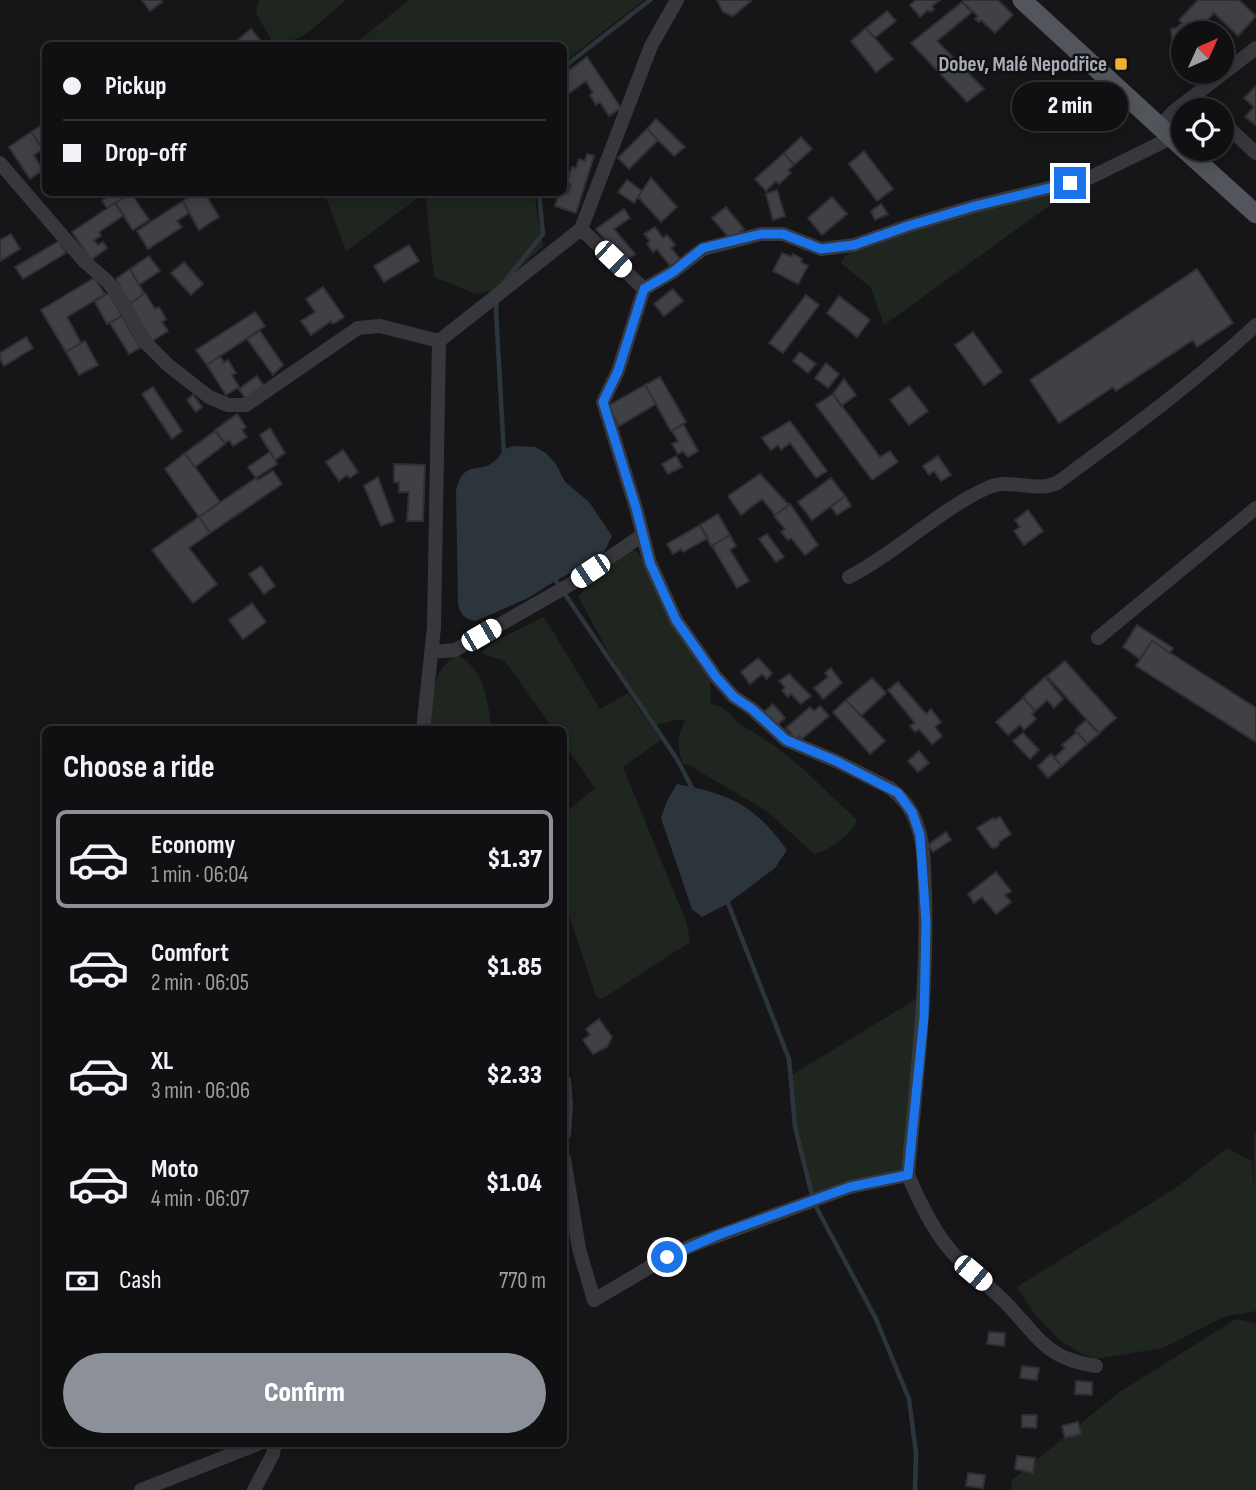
<!DOCTYPE html>
<html lang="en">
<head>
<meta charset="utf-8">
<style>
	:root { --surface:#101012; --page:#1e1e20; --text:#f1f3f6; --muted:#9c9d9f; --line:#303032; --accent:#8c9099 }
	body { margin:0; font-family:"Sofia Sans Condensed",sans-serif; background:var(--page); color:var(--text); height:100vh; display:flex; flex-direction:column; font-size:26px; white-space:nowrap }
	* { box-sizing:border-box; margin:0 }
	p { font-size:23px; color:var(--muted) }
	.icon { flex:none; width:38px; height:38px; fill:none; stroke:currentColor; stroke-width:2; stroke-linecap:round; stroke-linejoin:round }
	.map { position:relative; flex:1; overflow:hidden }
	.sheet { position:absolute; left:42px; top:726px; width:525px; height:721px; display:flex; flex-direction:column; background:var(--surface); border-radius:10px; box-shadow:0 4px 18px #0003,0 0 0 2px var(--line) }
	.sheet>* { flex:none }
	.hud { position:absolute; left:42px; top:42px; width:525px; height:154px; border-radius:10px; box-shadow:0 4px 18px #0003,0 0 0 2px var(--line); display:grid; align-content:center; height:154px; padding:0 21px; background:var(--surface) }
	.needle { width:46px; rotate:45deg }
	.buttons { position:absolute; left:1171px; top:21px; display:grid; gap:14px }
	.buttons a { display:grid; place-items:center; width:63px; height:63px; border-radius:50%; background:var(--surface); box-shadow:0 4px 18px #0003,0 0 0 2px var(--line); font-size:35px }
	.end { position:absolute; width:32px; height:32px; margin:-16px; border:9px solid #1a73e8; background:#fff; box-shadow:0 0 0 4px #fff }
	.from { border-radius:50% }
	.bubble { position:absolute; height:49px; border-radius:24px; background:var(--surface); box-shadow:0 4px 18px #0003,0 0 0 2px var(--line); font-size:23px; font-weight:800; line-height:49px; text-align:center }
	.car { position:absolute; width:21px; height:42px; margin:-21px -10px; border-radius:9px; box-shadow:0 0 5px 2px #0007; background:linear-gradient(#fff 24%,#345 0 40%,#fff 0 76%,#345 0 86%,#fff 0) }
	.hud b { display:flex; align-items:center; gap:24px; height:66px; font-size:26px }
	.hud b+b { border-top:2px solid var(--line) }
	.hud i { width:18px; height:18px; background:var(--text) }
	ul { padding:0; list-style:none }
	li { display:flex; align-items:center; gap:21px; height:98px; margin:0 14px 10px; padding:0 7px; border:4px solid transparent; border-radius:10px }
	li div { flex:1 }
	li b { display:block; font-size:26px }
	li em { font-style:normal; font-weight:800 }
	li.active { border-color:var(--accent) }
	li>.icon { width:63px; height:63px; stroke-width:1.5 }
	h2 { padding:0 21px; font-size:32px; line-height:84px }
	.pay { display:flex; align-items:center; gap:18px; height:77px; padding:0 21px; font-size:26px }
	.pay p { margin-inline-start:auto }
	.primary-button { display:flex; gap:14px; margin-top:auto; padding:14px 21px }
	.primary-button a { flex:1; height:80px; border-radius:42px; background:var(--accent); color:#fff; font-size:28px; font-weight:800; line-height:80px; text-align:center }
	.map>svg:first-child { display:block }
</style>
</head>
<body>
<div class="map">
<svg width="1256" height="1490" viewBox="0 0 1256 1490">
	<rect width="100%" height="100%" fill="#161618"/>
	<path fill="#1e261f" d="M259,0h87l-41,35 -23,10 -10,-4 -16,-28z
		M409,0h235l-80,62v-16l-211,-1z
		M1056,192l4,6 -176,127 -13,-37 -30,-25 3,-6 10,-7 119,-40z
		M324,193h210l9,53 -47,44 -20,4 -42,-17 -9,-84 -79,58z
		M630,549l8,3 31,66 41,59 1,27 10,3 10,7 4,7 37,23 29,23 56,53c-3,13 -30,32 -43,34l-46,-42 -79,-47 -6,-1c-6,-17 -6,-27 2,-43l-4,-2 -26,6 -44,-68 -33,-61z
		M544,617l56,92 28,-16 33,47 -38,27 64,157 3,18 -88,57 -6,-3 -32,-95v-87l31,-26 -31,-44v-14h-10l-49,-69 -24,-8 11,-10z
		M457,655c28,13 31,48 35,75h-62c2,-27 0,-60 27,-75z
		M921,996l-7,68 -7,40 1,37 -7,32 -90,24 -4,-32 -11,-41 -6,-48z
		M1256,1132v179l-32,6 -61,31 -68,11 -15,-6 -19,-12 -25,-25 -19,-29 160,-100 50,-39 25,13 2,25v-51z
		M1236,1319l20,4v167h-245l1,-10 106,-87z"/>
	<path fill="#2c353c" d="M513,446l22,1 11,6 10,11 9,18 24,20 23,34 -8,16 -12,10 -37,19 -27,17 -52,23c-13,-2 -16,-7 -18,-19l-2,-112c9,-33 23,-14 40,-30 3,-3 5,-7 7,-10z
		M677,784c53,10 78,21 110,66l-12,18 -48,36 -25,13 -10,-8 -31,-91 6,-17z"/>
	<g fill="none" stroke-linecap="round" stroke-linejoin="round">
		<path stroke="#2c353c" stroke-width="4.5" d="M564,67l86,-67
			M504,282l39,-48 -4,-42
			M497,300l-1,11 8,144
			M554,578l123,181 16,31
			M726,898l63,161 6,68 19,76 62,116 33,80 7,54 -1,37"/>
	</g>
	<path fill="#404145" stroke="#303034" stroke-width="2" d="M142,0h19l1,2 -12,9z
		M717,0h35l-19,16 -10,-4z
		M916,0h24l-8,6 2,3 -4,3 -2,-2 -8,7 -10,-12z
		M964,0h34l15,15 -18,18 -14,-13 -2,2 -4,-3 3,-3 -16,-14z
		M1198,0h41l17,16 -18,20 -24,-23 -19,20h-12v10h-7l-4,-4 -1,-10 5,-1 6,-5 -3,-3z
		M962,2l10,10 -35,29 47,48 -17,13 -56,-59z
		M887,11l9,10 -21,17 -9,-10z
		M866,28l27,31 -17,13 -25,-31z
		M251,29l14,17h-31l-1,-2z
		M587,57l34,51 -12,8 -9,-14 -4,3 -6,-10 3,-2 -7,-12 -22,16v-23z
		M1256,86v39l-11,-8 9,-10 -10,-9z
		M656,119l29,28 -11,9 -27,-27z
		M46,122v19l-6,4 -9,-13z
		M647,129l11,11 -29,29 -11,-11z
		M31,132l12,17 -9,6 9,15 -13,9 -21,-32z
		M801,137l11,12 -18,16 -10,-12z
		M864,151l29,38 -16,12 -28,-37z
		M784,153l10,12 -6,5 3,3 -12,11 -3,-3 -10,10 -11,-12z
		M587,154l7,2 -18,57 -21,-7 4,-14 9,1 3,-9 -4,-1 5,-16 4,1 3,-9 6,2z
		M651,178l26,29 -16,15 -23,-25z
		M627,180l15,11 -8,12 -16,-11z
		M777,190l8,26 -12,4 -7,-26z
		M115,192h3l4,7 -15,9 -5,-7z
		M196,192h8l15,25 -20,13 -16,-29z
		M131,193l18,27 -16,10 -18,-27z
		M832,197l15,17 -25,21 -14,-17z
		M183,201l6,12 -12,8 5,6 -34,22 -11,-18z
		M115,203l9,12 -25,17 2,4 -7,4 4,5 5,-3 4,6 -16,12 -19,-28z
		M881,204l7,10 -13,6 -4,-9z
		M726,207l18,22 -13,11 -19,-22z
		M624,209l6,9 -16,11 21,25 -11,9 -28,-34z
		M655,227l8,11 4,-3 8,10 -4,3 9,11 -10,7 -13,-17 -4,3 -6,-8 3,-3 -6,-7z
		M11,234l9,15 -20,12v-21z
		M59,241l7,12 -43,26 -8,-12z
		M409,245l10,16 -35,21 -10,-16z
		M782,253l10,4 1,-3 9,5 -1,3 7,4 -10,18 -25,-13z
		M149,256l11,15 -21,14 -9,-16z
		M184,262l19,22 -12,11 -20,-22z
		M130,269l14,24 -15,12 -13,-26z
		M1197,269l36,54 -36,24 -4,-7 -77,51 -3,-4 -54,36 -29,-43z
		M94,278l11,16 -38,23 14,26 -15,9 -25,-42z
		M323,287l21,30 -11,7 -2,-3 -20,14 -10,-14 14,-9 -9,-13z
		M673,289l10,12 -19,15 -10,-12z
		M109,293l13,23 -15,8 -12,-22z
		M145,293l10,16 4,-2 7,12 -4,3 6,9 -16,10 -22,-37z
		M806,295l13,10 -36,48 -14,-10z
		M839,296l31,24 -13,17 -30,-24z
		M255,312l10,14 -58,39 -11,-15z
		M122,316l18,32 -11,6 -19,-31z
		M260,331l23,34 -10,10 -26,-36z
		M973,332l29,40 -18,13 -29,-40z
		M26,337l7,11 -29,18 -4,-7v-6z
		M85,341l13,24 -19,10 -13,-23z
		M800,352l16,12 -8,9 -15,-12z
		M220,356l4,7 4,-3 8,13 -4,2 7,12 -13,8 -19,-30z
		M826,363l13,11 -11,14 -13,-10z
		M257,376l7,10 -19,12 -6,-9z
		M660,377l26,45 -15,9 -26,-46z
		M844,379l12,16 -15,11 -8,-12z
		M645,385l11,19 -37,22 -11,-20z
		M909,386l19,25 -19,14 -19,-25z
		M153,387l29,44 -10,8 -30,-45z
		M833,394l47,63 10,-6 8,11 -26,18 -56,-75z
		M193,395l9,12 -6,5 -9,-12z
		M237,414l9,13 -4,3 5,7 -14,9 -4,-6 -4,3 -10,-13z
		M790,421l37,50 -11,7 -26,-35 -9,7 -3,-5 -7,5 -9,-12z
		M683,424l15,27 -10,6 -5,-6 -5,3 -6,-10 6,-3 -6,-10z
		M270,428l15,25 -10,7 -15,-25z
		M215,431l10,13 -30,23 -10,-14z
		M343,450l15,22 -8,6 -3,-3 -8,6 -13,-19z
		M270,452l7,12 -21,14 -8,-11z
		M185,453l35,49 -21,15 -34,-48z
		M676,456l6,11 -14,7 -6,-10z
		M938,456l13,19 -10,6 -7,-10 -5,4 -6,-9z
		M394,464l31,1 -2,56h-16l2,-29h-10v-10h-5z
		M273,471l9,13 -72,49 -11,-16 57,-39 2,2z
		M760,474l29,31 -14,10 -13,-16 -21,16 -13,-19z
		M378,477l16,44 -13,5 -17,-40z
		M831,478l14,18 -33,24 -14,-18z
		M845,496l6,10 -14,9 -6,-8z
		M790,504l28,41 -13,10 -14,-17 -3,2 -7,-8 4,-3 -11,-13z
		M1028,510l15,21 -19,14 -10,-14 6,-4 -5,-7z
		M718,514l12,21 -19,11 -11,-21z
		M199,517l11,16 -21,15 28,36 -24,19 -41,-53z
		M700,525l8,13 -25,14 -2,-3 -8,5 -6,-10z
		M767,534l17,23 -8,5 -17,-23z
		M730,535l6,11 -6,4 19,31 -12,7 -25,-42z
		M261,566l14,20 -11,8 -15,-20z
		M252,603l14,19 -23,17 -14,-19z
		M1137,625l36,23 -3,5 -18,-12 -12,18 -17,-12z
		M1152,641l104,67v34l-120,-76z
		M758,658l14,15 -5,6 -5,-5 -12,10 -9,-12z
		M1065,661l51,57 -17,15 -52,-57z
		M831,668l11,15 -19,16 -9,-11 14,-11 -3,-4z
		M789,674l22,22 -10,8 -10,-10 -3,3 -6,-6 3,-4 -6,-6z
		M1045,677l18,22 -9,9 -7,-8 -12,11 -12,-14z
		M872,678l14,15 -25,23 -15,-16z
		M898,682l28,32 5,-5 10,13 -6,5 7,9 -10,8 -13,-15 -4,3 -5,-6 5,-3 -27,-33z
		M1023,698l12,13 -3,3 4,5 -12,11 -4,-5 -12,10 -12,-13z
		M846,700l39,41 -15,13 -37,-42z
		M773,704l12,14 -9,8 -12,-14z
		M820,706l9,10 -27,23 -3,-3 -3,3 -10,-11 24,-21 4,4z
		M1086,720l13,14 -12,10 -12,-14z
		M1077,732l10,12 -25,22 -8,-8 11,-10 -3,-3z
		M1023,733l16,17 -9,9 -17,-18z
		M919,751l10,12 -11,9 -10,-11z
		M1051,754l11,12 -14,12 -10,-12z
		M1000,817l11,17 -12,8v3l-4,3 -4,-1 -14,-19 16,-10 1,2z
		M946,832l5,8 -18,12 -5,-7z
		M996,872l15,19 -6,4 6,7 -15,12 -14,-17 -8,6 -6,-9z
		M599,1019l13,18 -5,10 -14,7 -10,-14 7,-5 -4,-6z
		M989,1332l16,1 -1,13 -17,-2z
		M1022,1366l17,2 -2,12 -17,-2z
		M1076,1381l16,1v13l-17,-1z
		M1022,1415h15l-1,13 -14,-1z
		M1078,1422l3,12 -16,4 -3,-12z
		M1017,1456l18,2 -2,15 -18,-4z
		M968,1473l17,2 -2,13 -17,-2z"/>
	<g fill="none" stroke-linecap="round" stroke-linejoin="round">
		<path stroke="#37383d" stroke-width="14" d="M677,0l-26,46 -70,183 63,60 29,-17 30,-23 58,-15h22l38,15 33,-4 54,-19 67,-20 114,-28 82,-40
			M1193,97l16,13
			M1222,122l34,31
			M1160,127l13,-15 83,-64
			M0,163l84,98 23,20 12,15 26,46 23,23 41,32 19,8h18l112,-77 22,-2 59,15 142,-112
			M644,289l-26,82 -15,31 33,106 14,55 26,57 40,57 18,20 18,12 34,31 50,21 54,27c12,9 21,20 26,34 9,22 8,50 9,74 3,95 -9,185 -17,279 11,26 24,54 43,76 17,19 37,34 55,52 33,34 38,55 90,63
			M849,577c49,-25 88,-66 138,-89 23,-11 47,5 70,-5 68,-50 137,-100 199,-158
			M1098,638l158,-130
			M432,652l23,-2 116,-66 70,-48
			M423,730l11,-103 5,-286
			M564,1081l2,24 -2,29
			M564,1159l15,90 15,51 73,-43 26,-12 157,-58 58,-12
			M141,1490l117,-46
			M254,1490l19,-36 2,-10"/>
		<path stroke="#53555c" stroke-width="19" d="M1022,0l161,148
			M1184,149l72,65"/>
	</g>
	<g fill="none" stroke-linecap="round" stroke-linejoin="round">
		<path stroke="#1a73e8" stroke-width="9" d="M667,1257l51,-22 132,-48 58,-12 16,-159 2,-94 -6,-87 -8,-23 -14,-19 -62,-32 -50,-21 -34,-31 -18,-12 -18,-20 -40,-57 -26,-57 -14,-55 -33,-106 15,-31 26,-82 29,-17 30,-24 58,-14h22l38,15 33,-4 54,-19 67,-20 95,-23"/>
	</g>
	<rect fill="#f2b134" stroke="#111113" stroke-width="2.5" x="1114" y="57" width="14" height="14" rx="3.5"/>
	<g text-anchor="middle" dominant-baseline="central" stroke-width="5" stroke-linejoin="round" paint-order="stroke">
		<g font-size="21" font-weight="bold" fill="#a8adb8" stroke="#111113" text-anchor="end">
			<text x="1107" y="64">Dobev, Malé Nepodřice</text>
		</g>
	</g>
</svg>
<div class="buttons">
<a><svg class="needle" viewBox="-14 -14 28 28"><path d="M0-13l5 13h-10z" fill="#e53935"/><path d="M0 13l5-13h-10z" fill="#9c9d9f"/></svg></a>
<a><svg class="icon" aria-label="locate" viewBox="0 0 24 24"><circle cx="12" cy="12" r="6"/><path d="M12 2v4M12 18v4M2 12h4M18 12h4"/></svg></a>
</div>
<i class="end from" style="left:667px;top:1257px"></i>
<i class="end" style="left:1070px;top:183px"></i>
<div class="bubble" style="left:1012px;top:82px;width:116px">2 min</div>
<i class="car" style="left:613px;top:259px;rotate:134deg"></i>
<i class="car" style="left:590px;top:571px;rotate:236deg"></i>
<i class="car" style="left:481px;top:635px;rotate:60deg"></i>
<i class="car" style="left:973px;top:1273px;rotate:130deg"></i>
<div class="hud">
<b><i class="from"></i>Pickup</b>
<b><i></i>Drop-off</b>
</div>
<section class="sheet">
<h2>Choose a ride</h2>
<ul>
<li class="active"><svg class="icon" aria-label="car" viewBox="0 0 24 24"><path d="M5 17H2v-5l4-1 3-4h7l3 4 3 1v5h-3M9 17h6M6 11h13"/><circle cx="7" cy="17" r="2"/><circle cx="17" cy="17" r="2"/></svg><div><b>Economy</b><p>1 min · 06:04</p></div><em>$1.37</em></li>
<li><svg class="icon" aria-label="car" viewBox="0 0 24 24"><path d="M5 17H2v-5l4-1 3-4h7l3 4 3 1v5h-3M9 17h6M6 11h13"/><circle cx="7" cy="17" r="2"/><circle cx="17" cy="17" r="2"/></svg><div><b>Comfort</b><p>2 min · 06:05</p></div><em>$1.85</em></li>
<li><svg class="icon" aria-label="car" viewBox="0 0 24 24"><path d="M5 17H2v-5l4-1 3-4h7l3 4 3 1v5h-3M9 17h6M6 11h13"/><circle cx="7" cy="17" r="2"/><circle cx="17" cy="17" r="2"/></svg><div><b>XL</b><p>3 min · 06:06</p></div><em>$2.33</em></li>
<li><svg class="icon" aria-label="car" viewBox="0 0 24 24"><path d="M5 17H2v-5l4-1 3-4h7l3 4 3 1v5h-3M9 17h6M6 11h13"/><circle cx="7" cy="17" r="2"/><circle cx="17" cy="17" r="2"/></svg><div><b>Moto</b><p>4 min · 06:07</p></div><em>$1.04</em></li>
</ul>
<div class="pay"><svg class="icon" aria-label="cash" viewBox="0 0 24 24"><path d="M3 7h18v10H3z"/><circle cx="12" cy="12" r="2"/></svg>Cash<p>770 m</p></div>
<div class="primary-button"><a>Confirm</a></div>
</section>
</div>
</body>
</html>
